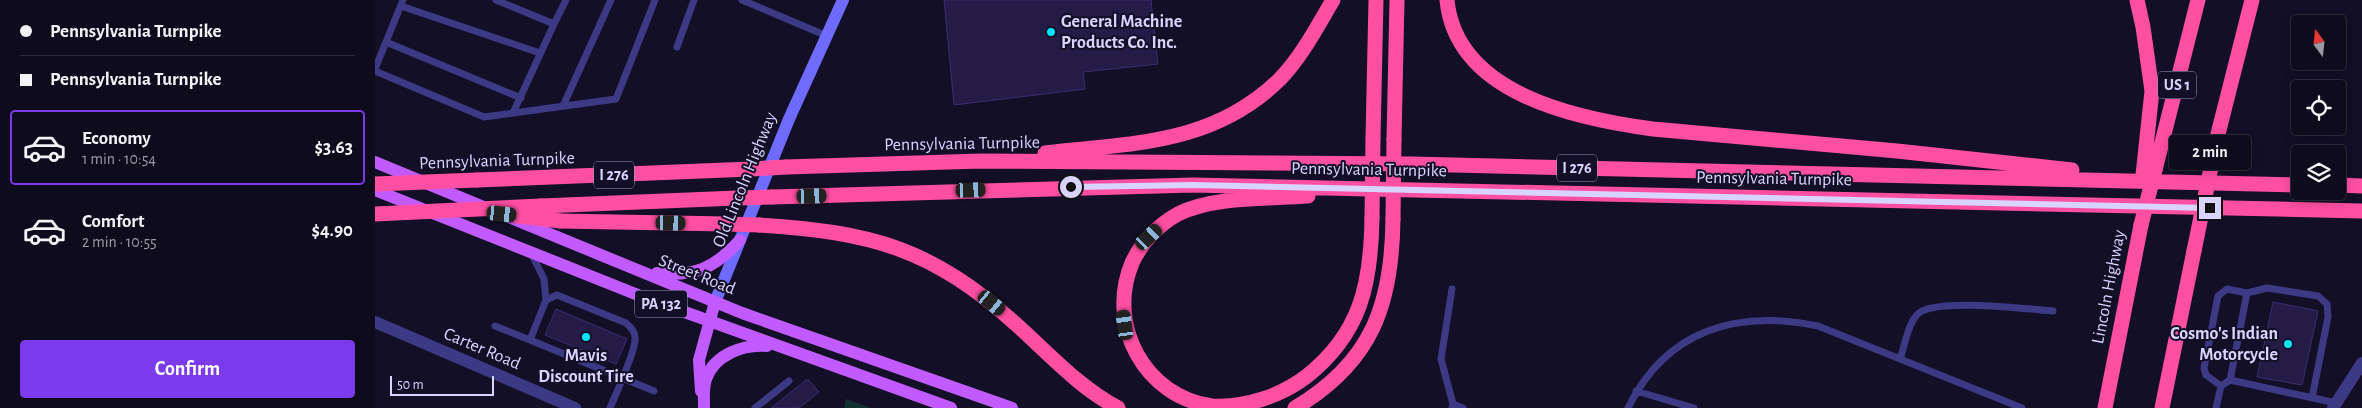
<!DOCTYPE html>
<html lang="en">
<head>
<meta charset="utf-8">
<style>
	:root { --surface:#0e0b1c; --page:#171425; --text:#f1f3f6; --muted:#9b9ba3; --line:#2e2b3b; --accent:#7c3aed }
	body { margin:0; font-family:"Alegreya Sans",sans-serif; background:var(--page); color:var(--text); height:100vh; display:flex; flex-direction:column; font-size:19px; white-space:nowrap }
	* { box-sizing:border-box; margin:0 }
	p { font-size:16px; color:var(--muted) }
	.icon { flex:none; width:28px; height:28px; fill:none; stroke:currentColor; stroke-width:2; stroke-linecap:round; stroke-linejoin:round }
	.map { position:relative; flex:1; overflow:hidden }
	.drawer { display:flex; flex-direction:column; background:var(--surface); width:375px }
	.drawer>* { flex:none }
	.banner { display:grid; align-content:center; height:110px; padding:0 20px; background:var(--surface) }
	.needle { width:32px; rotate:345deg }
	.controls { position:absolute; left:1916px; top:15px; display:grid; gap:10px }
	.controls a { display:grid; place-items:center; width:55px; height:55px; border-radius:5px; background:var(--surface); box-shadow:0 2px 12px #0003,0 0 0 1px var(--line); font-size:25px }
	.scale { position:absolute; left:15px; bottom:12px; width:104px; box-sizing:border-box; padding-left:5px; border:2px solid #d9d4ff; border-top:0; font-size:14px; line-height:18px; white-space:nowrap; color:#d9d4ff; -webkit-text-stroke:4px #130f26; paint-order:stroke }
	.end { position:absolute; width:22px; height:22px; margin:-11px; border:6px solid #d9d4ff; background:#111; box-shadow:0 0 0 2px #111 }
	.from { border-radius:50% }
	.bubble { position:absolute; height:35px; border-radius:5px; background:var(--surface); box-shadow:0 2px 12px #0003,0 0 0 1px var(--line); font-size:16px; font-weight:700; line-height:35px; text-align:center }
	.car { position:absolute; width:15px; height:30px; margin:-15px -8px; border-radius:6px; box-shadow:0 0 4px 1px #0007; background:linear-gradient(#222 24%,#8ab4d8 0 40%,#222 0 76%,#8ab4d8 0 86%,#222 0) }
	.banner b { display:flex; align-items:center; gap:18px; height:48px; font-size:19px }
	.banner b+b { border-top:1px solid var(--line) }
	.banner i { width:12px; height:12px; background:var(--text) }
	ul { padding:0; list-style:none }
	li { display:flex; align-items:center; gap:15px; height:75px; margin:0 10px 8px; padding:0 10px; border:2px solid transparent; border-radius:5px }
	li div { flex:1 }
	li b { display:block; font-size:19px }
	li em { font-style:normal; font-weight:700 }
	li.active { border-color:var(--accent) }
	li>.icon { width:45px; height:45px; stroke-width:1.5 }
	.button { display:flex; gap:10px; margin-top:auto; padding:10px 20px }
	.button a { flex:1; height:58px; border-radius:5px; background:var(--accent); color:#fff; font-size:20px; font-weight:700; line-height:58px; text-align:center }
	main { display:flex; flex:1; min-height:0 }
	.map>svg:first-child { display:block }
</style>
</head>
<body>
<main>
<section class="drawer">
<div class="banner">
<b><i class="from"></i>Pennsylvania Turnpike</b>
<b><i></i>Pennsylvania Turnpike</b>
</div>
<ul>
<li class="active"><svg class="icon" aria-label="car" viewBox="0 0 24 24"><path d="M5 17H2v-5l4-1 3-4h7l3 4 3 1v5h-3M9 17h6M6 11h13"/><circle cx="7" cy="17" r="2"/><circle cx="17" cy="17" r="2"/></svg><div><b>Economy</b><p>1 min · 10:54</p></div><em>$3.63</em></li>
<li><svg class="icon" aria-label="car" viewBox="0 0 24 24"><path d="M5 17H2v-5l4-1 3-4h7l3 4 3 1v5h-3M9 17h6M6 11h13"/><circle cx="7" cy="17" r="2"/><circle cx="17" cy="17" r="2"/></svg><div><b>Comfort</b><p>2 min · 10:55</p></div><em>$4.90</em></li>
</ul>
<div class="button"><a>Confirm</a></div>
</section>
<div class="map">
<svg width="1987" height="408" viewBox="0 0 1987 408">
	<rect width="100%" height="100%" fill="#130f26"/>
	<path fill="#12302f" d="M471,399l25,9h-27z"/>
	<path fill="#241b47" stroke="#3b2d73" d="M569,0h207l7,64 -75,8 2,17 -131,16z
		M1898,302l45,9 -16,74 -45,-8z
		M181,309l71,30 -11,25 -71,-29z
		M431,380h3l10,12 -20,16h-28z"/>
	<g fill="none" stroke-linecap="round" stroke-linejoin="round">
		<path stroke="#3d3a85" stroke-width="7" d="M121,0l58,24 -41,89
			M367,0l85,36
			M26,6l139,47
			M179,24l12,-24
			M11,42l135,56
			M302,47l17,-47
			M0,69l28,-69
			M0,71l109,46 132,-18 39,-99
			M188,106l48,-106
			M156,253l13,26 2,21
			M1077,289l-11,70 12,45
			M1872,293l20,-5 51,8 9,8 1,13 -16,81
			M120,326l35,14
			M1525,359c5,-14 8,-37 19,-46 19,-15 108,-4 134,-2
			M1846,386l-15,-11 -2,-7 14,-72 9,-7 20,4 -17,87
			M1261,391l58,17
			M235,408c6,-14 25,-56 25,-68 1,-8 -4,-12 -9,-17l-69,-28 -11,5 -16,40 124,51
			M380,408l34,-27
			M1077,408l1,-4 10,4
			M1253,408c38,-78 109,-99 190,-82l204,82
			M1841,408l5,-22 9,-6 106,23"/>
		<path stroke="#3d3a85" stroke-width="12" d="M0,322l200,86
			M1958,408l29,-45"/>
		<path stroke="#6f6bff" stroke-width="12" d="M340,302l74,-183 54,-119"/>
		<path stroke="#c25bff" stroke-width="12" d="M0,162l111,46
			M0,190l268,107 308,111
			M136,218l231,95 270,95
			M282,273c38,4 58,-5 83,-33
			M326,391l-2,-31 16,-58
			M329,407c0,-9 -1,-19 2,-28 8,-24 37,-35 61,-33"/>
		<path stroke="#ff4fa3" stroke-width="15" d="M1072,0c9,94 130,119 206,129l244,22 175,19
			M1762,0l6,27 9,64 -9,84
			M998,138l3,-138
			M1842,138l35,-138
			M1019,139l3,-139
			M670,153c87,-10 168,-8 235,-74 22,-23 37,-52 53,-79
			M411,167l195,-6 431,3 888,21
			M1780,170l43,-170
			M102,180l274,-11
			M1962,185l25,1
			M933,196c-40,3 -94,0 -130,18 -20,11 -37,29 -46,49 -26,62 13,134 80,143 33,2 69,-10 95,-30 54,-43 64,-92 65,-158
			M397,197l421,-12 1169,26
			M166,206l196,-8
			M185,221l167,3
			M384,225c113,7 173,23 259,101 31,28 62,62 100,82
			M920,408c77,-46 97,-103 98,-189
			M1730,408l36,-183
			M1787,408l32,-157"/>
		<path stroke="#ff4fa3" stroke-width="15" d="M376,169l35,-2
			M0,184l102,-4
			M362,198l35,-1
			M0,214l166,-8
			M135,215l50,6
			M997,218l1,-80
			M1018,219l1,-80
			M352,224l32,1
			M1766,225l14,-55
			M1819,251l23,-113"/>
	</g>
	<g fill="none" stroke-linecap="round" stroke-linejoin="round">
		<path stroke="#d9d4ff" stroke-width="6" d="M696,187l122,-2 1017,23"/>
	</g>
	<g fill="#00e5ff" stroke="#130f26" stroke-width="2">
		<circle cx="676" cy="32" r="5"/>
		<circle cx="211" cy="337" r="5"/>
		<circle cx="1913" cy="344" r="5"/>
	</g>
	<g text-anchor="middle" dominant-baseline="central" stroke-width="4" stroke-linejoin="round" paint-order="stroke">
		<g fill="#130f26" stroke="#9e99be" stroke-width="1">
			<rect x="1783" y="71.5" width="38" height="27" rx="4"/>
			<rect x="1182" y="154.5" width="40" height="27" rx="4"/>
			<rect x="219" y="161.5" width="40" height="27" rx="4"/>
			<rect x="260" y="290.5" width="52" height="27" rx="4"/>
		</g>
		<g font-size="16" font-weight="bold" fill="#d9d4ff">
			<text x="1802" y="85">US 1</text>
			<text x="1202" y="168">I 276</text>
			<text x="239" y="175">I 276</text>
			<text x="286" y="304">PA 132</text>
		</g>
		<g font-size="18" font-weight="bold" fill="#d9d4ff" stroke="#130f26" text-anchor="start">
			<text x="686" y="22">General Machine<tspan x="686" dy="21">Products Co. Inc.</tspan></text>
			<text x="1903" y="334" text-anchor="end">Cosmo's Indian<tspan x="1903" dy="21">Motorcycle</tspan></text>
			<text x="211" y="356" text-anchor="middle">Mavis<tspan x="211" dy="21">Discount Tire</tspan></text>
		</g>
		<g font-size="18" fill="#d9d4ff" stroke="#130f26">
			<text transform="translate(587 144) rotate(-1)">Pennsylvania Turnpike</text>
			<text transform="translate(122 161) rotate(-2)">Pennsylvania Turnpike</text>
			<text transform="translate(994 170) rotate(1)">Pennsylvania Turnpike</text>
			<text transform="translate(1399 179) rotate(1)">Pennsylvania Turnpike</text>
			<text transform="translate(370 180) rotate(-68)">Old Lincoln Highway</text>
			<text transform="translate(322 275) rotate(22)">Street Road</text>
			<text transform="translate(1734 287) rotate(-79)">Lincoln Highway</text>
			<text transform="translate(107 349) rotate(23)">Carter Road</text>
		</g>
	</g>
</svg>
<div class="controls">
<a><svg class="needle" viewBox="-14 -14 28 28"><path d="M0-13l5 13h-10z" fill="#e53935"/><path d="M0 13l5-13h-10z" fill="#9b9ba3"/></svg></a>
<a><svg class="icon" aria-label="locate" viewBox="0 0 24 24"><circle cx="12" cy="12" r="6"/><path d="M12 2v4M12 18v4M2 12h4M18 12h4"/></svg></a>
<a><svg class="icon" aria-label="layers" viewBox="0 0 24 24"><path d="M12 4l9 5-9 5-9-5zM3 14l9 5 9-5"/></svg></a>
</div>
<div class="scale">50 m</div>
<i class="end from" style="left:696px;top:187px"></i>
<i class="end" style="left:1835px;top:208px"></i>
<div class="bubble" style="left:1794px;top:135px;width:82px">2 min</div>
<i class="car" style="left:596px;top:190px;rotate:88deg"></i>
<i class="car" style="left:437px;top:196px;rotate:88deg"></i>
<i class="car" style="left:127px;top:214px;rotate:96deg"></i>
<i class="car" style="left:296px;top:223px;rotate:91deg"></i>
<i class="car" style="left:774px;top:237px;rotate:47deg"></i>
<i class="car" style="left:617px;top:303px;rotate:129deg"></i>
<i class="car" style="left:750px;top:325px;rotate:352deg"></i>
</div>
</main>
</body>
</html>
